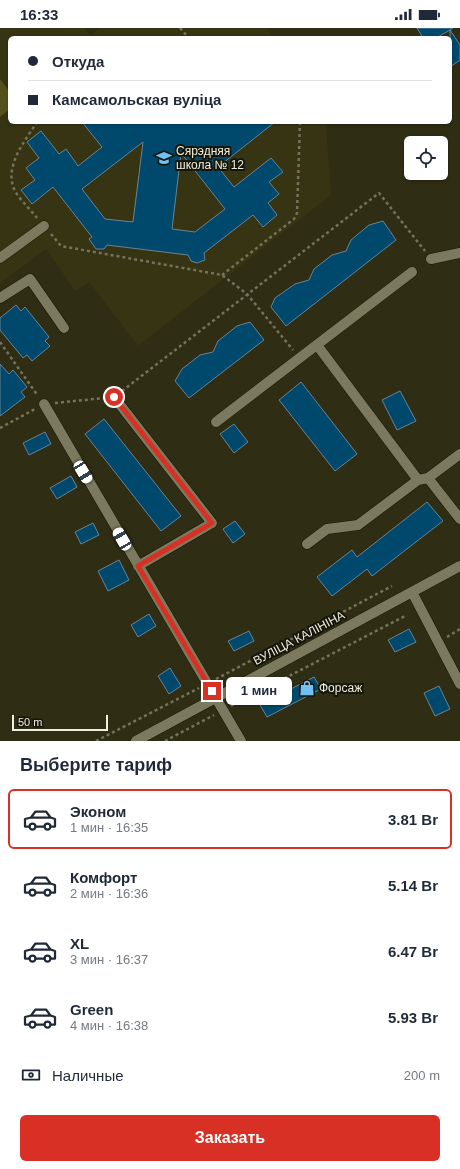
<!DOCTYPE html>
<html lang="ru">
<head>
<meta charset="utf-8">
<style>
	:root { --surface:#fff; --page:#f6f6f7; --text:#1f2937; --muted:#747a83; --line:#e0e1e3; --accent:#d93025 }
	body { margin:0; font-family:Helvetica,sans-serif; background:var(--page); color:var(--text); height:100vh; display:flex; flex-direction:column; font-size:15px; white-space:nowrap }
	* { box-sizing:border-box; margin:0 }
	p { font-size:13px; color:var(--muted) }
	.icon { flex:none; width:22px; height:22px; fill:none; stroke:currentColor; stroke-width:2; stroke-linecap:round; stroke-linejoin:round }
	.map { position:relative; height:713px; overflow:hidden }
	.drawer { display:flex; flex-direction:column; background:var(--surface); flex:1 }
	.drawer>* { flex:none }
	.top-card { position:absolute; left:8px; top:8px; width:444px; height:88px; border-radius:6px; box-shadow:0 1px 3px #0004; display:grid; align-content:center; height:88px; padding:0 20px; background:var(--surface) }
	.buttons { position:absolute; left:404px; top:108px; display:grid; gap:8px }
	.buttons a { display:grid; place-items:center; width:44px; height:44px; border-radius:6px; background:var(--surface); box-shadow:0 1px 3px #0004; font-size:20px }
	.scale { position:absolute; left:12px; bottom:10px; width:96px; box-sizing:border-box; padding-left:4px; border:2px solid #efefdf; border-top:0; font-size:11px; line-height:14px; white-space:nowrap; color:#efefdf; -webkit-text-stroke:3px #16150a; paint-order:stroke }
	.end { position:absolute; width:18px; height:18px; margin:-9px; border:5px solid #d93025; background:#fff; box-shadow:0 0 0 2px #fff }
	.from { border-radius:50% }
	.bubble { position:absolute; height:28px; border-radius:6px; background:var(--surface); box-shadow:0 1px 3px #0004; font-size:13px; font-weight:700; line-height:28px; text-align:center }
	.car { position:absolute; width:12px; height:24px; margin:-12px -6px; border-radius:5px; box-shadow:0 0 3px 1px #0007; background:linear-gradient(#fff 24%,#345 0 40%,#fff 0 76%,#345 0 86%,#fff 0) }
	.top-card b { display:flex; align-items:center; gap:14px; height:38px; font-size:15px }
	.top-card b+b { border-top:1px solid var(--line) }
	.top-card i { width:10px; height:10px; background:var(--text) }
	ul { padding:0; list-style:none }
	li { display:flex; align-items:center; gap:12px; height:60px; margin:0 8px 6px; padding:0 12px; border:2px solid transparent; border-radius:6px }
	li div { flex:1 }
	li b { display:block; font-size:15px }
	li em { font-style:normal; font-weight:700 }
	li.on { border-color:var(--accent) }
	li>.icon { width:36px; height:36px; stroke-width:1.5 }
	h2 { padding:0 20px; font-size:18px; line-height:48px }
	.pay { display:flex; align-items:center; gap:10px; height:44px; padding:0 20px; font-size:15px }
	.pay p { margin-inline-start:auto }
	.action { display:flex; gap:8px; margin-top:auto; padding:8px 20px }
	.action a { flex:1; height:46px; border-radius:6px; background:var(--accent); color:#fff; font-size:16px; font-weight:700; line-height:46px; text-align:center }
	.status { display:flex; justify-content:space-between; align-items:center; height:28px; padding:0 20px; background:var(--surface); direction:ltr }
	.status svg { height:11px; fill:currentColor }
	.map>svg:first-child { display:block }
</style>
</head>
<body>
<div class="status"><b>16:33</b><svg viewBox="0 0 49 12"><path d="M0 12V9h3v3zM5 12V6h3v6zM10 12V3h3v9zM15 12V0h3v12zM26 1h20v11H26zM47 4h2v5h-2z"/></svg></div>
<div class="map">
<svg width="460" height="713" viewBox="0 0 460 713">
	<rect width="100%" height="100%" fill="#2f2d14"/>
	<path fill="#363413" d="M0,0h85l5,7 9,-7h168l7,10h-264v84h316l5,73 -193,151 -49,-64 -14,9 -29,-42 -46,34z"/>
	<path fill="#55511c" d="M0,51l10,13v17l-10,8z"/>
	<path fill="#00496c" stroke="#698395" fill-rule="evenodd" d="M417,0h36l-3,2 10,15v15l-10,7v-37l-14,8h-13z
		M82,94h193l-57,45 16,20 37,-29 12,14 -14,10 10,12 -11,9 9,12 -14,12 -10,-12 -49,38 1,7 -8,3 -6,-2 -3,-6 -81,-10 -3,4h-8l-7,-10 3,-2 -39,-50 -21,17 -11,-14 14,-10 -9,-12 13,-10 -12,-16 14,-11 18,23 7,-5 12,17 24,-19zM143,114l-10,80 -28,-3 -23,-30zM181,125l44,56 -30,23 -23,-3z
		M383,193l13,19 -110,86 -15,-19 4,-9 20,-14 14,-4 5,-11 18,-14 14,-4 5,-11 18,-15z
		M16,277l5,6 4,-4 24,30 -4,4 5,5 -18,15 -5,-6 -4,3 -23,-28v-12z
		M250,294l14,18 -75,58 -14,-17 7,-12 18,-14 13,-3 5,-11 19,-15z
		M0,336l9,10 4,-4 14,17 -6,5 4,5 -25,19z
		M301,354l56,72 -22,17 -56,-71z
		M400,363l16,30 -19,9 -15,-30z
		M104,391l77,97 -20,15 -76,-97z
		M234,396l14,18 -14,11 -14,-19z
		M45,404l6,12 -22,11 -6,-12z
		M71,448l6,11 -20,12 -7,-11z
		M427,474l16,19 -71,55 -5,-7 -35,27 -15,-19 35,-27 5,7z
		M235,493l10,13 -12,9 -10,-14z
		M93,495l6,12 -18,9 -6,-12z
		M119,532l10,20 -21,11 -10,-20z
		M149,586l7,12 -18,11 -7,-12z
		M409,601l7,13 -21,10 -7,-12z
		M249,603l5,10 -20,10 -6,-10z
		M170,640l11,18 -12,8 -11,-18z
		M314,649l7,12 -54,28 -7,-12z
		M439,658l11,23 -15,7 -11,-23z"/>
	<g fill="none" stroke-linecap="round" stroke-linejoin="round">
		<g stroke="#171500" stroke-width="11">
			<path id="minor" d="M0,230l44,-32
				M431,231l29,-6
				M0,270l30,-19 34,49
				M317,317l101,135 10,-2 32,41
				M114,369l98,126 -74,43
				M44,376l197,337
				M216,394l196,-150
				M428,450l32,-24
				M307,516l20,-15 31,-4 60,-45
				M412,564l48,92
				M136,713l324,-175"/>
		</g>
		<path stroke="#74735d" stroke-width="2.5" stroke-dasharray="3 3" stroke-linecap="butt" d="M180,0l8,9
			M148,10h80
			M37,94c-12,19 -34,45 -22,69 5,9 15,18 22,27
			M51,206l10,12 161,29 25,19 46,56
			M222,247l72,-56 3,-6 3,-91
			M0,314l38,54
			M122,363l257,-198 46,58
			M55,375l49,-5
			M0,400l35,-19
			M447,609l13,-8
			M216,651l176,-93
			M231,678l176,-91
			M96,713l103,-53
			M165,713l49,-26"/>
		<use href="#minor" stroke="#7b7a5f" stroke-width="10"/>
	</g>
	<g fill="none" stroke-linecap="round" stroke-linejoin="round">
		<path stroke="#d93025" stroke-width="5" d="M114,369l98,126 -74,43 74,125"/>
	</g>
	<defs>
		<g id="school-bare" transform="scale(1.2)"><path d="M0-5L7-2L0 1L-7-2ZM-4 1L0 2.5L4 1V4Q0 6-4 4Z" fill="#71c1f5" stroke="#16150a" stroke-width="2.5" paint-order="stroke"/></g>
		<g id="shop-bare" transform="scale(1.2)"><path d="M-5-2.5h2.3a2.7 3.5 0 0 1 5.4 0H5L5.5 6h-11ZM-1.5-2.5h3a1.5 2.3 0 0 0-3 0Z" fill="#71c1f5" stroke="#16150a" stroke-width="2.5" paint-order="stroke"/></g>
	</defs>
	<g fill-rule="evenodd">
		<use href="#school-bare" x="164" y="130"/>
		<use href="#shop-bare" x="307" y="660"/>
	</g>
	<g text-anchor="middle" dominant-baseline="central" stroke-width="4" stroke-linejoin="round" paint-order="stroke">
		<g font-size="12" fill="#efefdf" stroke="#16150a" text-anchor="start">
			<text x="176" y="123">Сярэдняя<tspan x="176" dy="14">школа № 12</tspan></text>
			<text x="319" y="660">Форсаж</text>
		</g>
		<g font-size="12" fill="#efefdf" stroke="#16150a">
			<text transform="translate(299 610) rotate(-28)">ВУЛІЦА КАЛІНІНА</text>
		</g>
	</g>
</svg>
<div class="buttons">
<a><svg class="icon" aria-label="locate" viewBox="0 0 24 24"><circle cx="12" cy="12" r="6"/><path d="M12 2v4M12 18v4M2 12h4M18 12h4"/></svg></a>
</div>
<div class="scale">50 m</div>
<i class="end from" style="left:114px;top:369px"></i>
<i class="end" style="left:212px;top:663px"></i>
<div class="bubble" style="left:226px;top:649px;width:66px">1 мин</div>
<i class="car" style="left:83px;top:444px;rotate:149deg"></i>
<i class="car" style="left:122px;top:511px;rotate:330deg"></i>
<div class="top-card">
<b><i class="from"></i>Откуда</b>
<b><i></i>Камсамольская вуліца</b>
</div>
</div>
<section class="drawer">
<h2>Выберите тариф</h2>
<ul>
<li class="on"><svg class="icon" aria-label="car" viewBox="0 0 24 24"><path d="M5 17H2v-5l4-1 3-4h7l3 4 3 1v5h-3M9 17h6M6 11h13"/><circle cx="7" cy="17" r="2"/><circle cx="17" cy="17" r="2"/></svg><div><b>Эконом</b><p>1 мин · 16:35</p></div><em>3.81 Br</em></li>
<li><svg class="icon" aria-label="car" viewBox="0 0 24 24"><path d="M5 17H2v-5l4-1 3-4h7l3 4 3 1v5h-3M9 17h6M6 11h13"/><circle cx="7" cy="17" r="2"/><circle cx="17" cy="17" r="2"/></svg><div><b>Комфорт</b><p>2 мин · 16:36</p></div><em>5.14 Br</em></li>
<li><svg class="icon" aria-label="car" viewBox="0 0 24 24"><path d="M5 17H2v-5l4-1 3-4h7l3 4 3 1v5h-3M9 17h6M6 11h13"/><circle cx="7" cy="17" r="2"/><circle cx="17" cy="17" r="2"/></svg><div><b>XL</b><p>3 мин · 16:37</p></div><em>6.47 Br</em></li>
<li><svg class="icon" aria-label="car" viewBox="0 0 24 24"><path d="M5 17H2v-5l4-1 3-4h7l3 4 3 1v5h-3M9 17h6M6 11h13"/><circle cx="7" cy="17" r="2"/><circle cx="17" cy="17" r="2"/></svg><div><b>Green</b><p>4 мин · 16:38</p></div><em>5.93 Br</em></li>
</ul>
<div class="pay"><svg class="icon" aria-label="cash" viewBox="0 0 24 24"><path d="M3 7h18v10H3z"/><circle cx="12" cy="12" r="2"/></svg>Наличные<p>200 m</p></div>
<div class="action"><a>Заказать</a></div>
</section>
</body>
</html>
